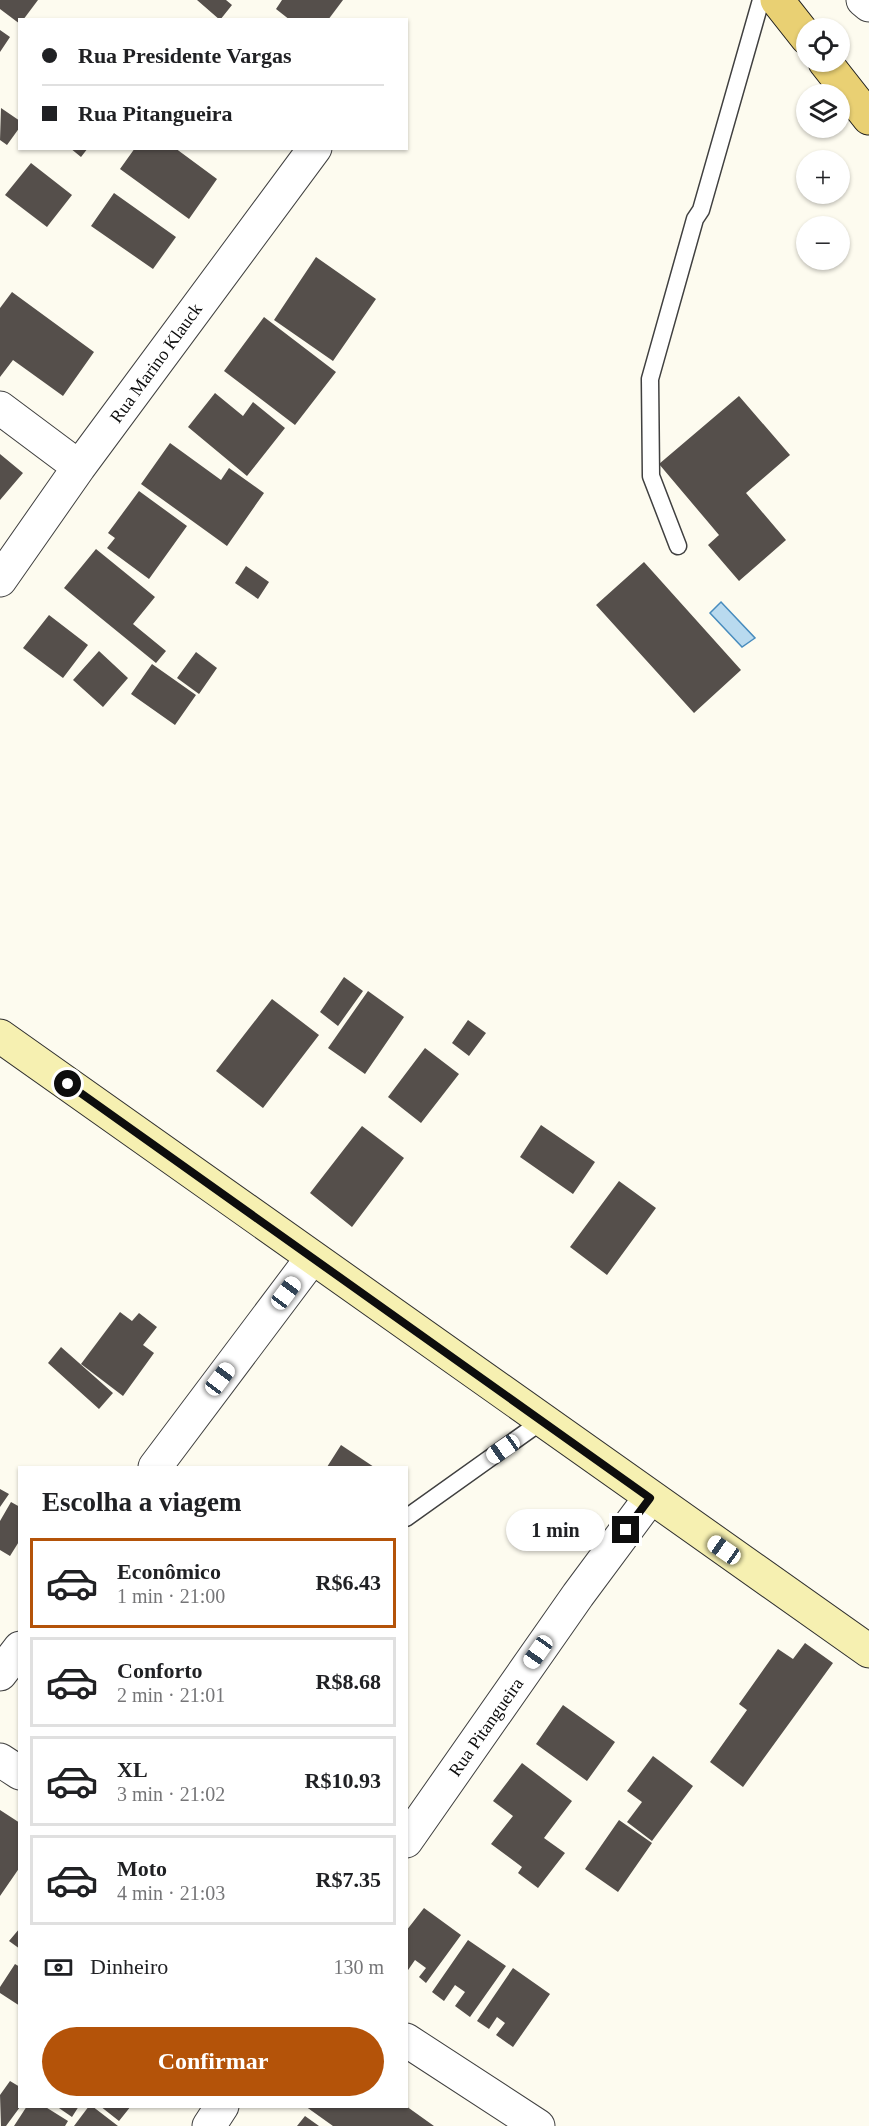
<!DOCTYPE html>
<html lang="pt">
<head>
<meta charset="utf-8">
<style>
	:root { --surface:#fff; --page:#f6f6f6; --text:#202124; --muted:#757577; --line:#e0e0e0; --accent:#b45309 }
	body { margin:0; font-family:Georgia,serif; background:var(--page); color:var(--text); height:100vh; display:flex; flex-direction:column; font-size:22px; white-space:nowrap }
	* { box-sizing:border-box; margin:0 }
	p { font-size:20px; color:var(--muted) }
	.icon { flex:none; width:33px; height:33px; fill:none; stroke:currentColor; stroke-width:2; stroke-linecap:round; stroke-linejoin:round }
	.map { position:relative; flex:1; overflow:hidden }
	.panel { position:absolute; left:18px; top:1466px; width:390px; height:642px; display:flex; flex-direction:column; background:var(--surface); border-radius:0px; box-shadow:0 2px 4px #0004 }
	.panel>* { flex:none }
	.top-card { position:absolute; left:18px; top:18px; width:390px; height:132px; border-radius:0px; box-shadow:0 2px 4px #0004; display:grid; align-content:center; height:132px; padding:0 24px; background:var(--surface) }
	.tools { position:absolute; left:796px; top:18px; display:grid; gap:12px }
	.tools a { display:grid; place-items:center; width:54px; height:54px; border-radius:50%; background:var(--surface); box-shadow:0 2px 4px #0004; font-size:30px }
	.end { position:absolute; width:27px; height:27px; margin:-14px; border:8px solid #0d0d0d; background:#fff; box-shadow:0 0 0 3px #fff }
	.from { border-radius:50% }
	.bubble { position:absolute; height:42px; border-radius:21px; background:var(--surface); box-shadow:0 2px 4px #0004; font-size:20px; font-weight:700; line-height:42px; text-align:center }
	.car { position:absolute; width:18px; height:36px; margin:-18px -9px; border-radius:8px; box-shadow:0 0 4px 2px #0007; background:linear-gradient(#fff 24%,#345 0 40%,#fff 0 76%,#345 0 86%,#fff 0) }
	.top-card b { display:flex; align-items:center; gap:21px; height:57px; font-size:22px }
	.top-card b+b { border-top:2px solid var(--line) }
	.top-card i { width:15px; height:15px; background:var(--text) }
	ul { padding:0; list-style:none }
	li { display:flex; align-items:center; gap:18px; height:90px; margin:0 12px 9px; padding:0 12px; border:3px solid var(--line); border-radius:0px }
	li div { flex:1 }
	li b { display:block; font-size:22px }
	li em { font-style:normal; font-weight:700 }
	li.on { border-color:var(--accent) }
	li>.icon { width:54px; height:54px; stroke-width:1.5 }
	h2 { padding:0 24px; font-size:27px; line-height:72px }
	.pay { display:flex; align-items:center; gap:15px; height:66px; padding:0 24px; font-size:22px }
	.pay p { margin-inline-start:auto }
	.action { display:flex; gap:12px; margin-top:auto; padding:12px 24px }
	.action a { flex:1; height:69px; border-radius:36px; background:var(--accent); color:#fff; font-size:24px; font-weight:700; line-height:69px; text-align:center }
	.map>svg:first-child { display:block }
</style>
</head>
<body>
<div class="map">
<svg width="869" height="2126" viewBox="0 0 869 2126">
	<rect width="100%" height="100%" fill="#fdfbef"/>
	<path fill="#b9daef" stroke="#488cbe" stroke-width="1.5" d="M721,602l34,36 -13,9 -32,-34z"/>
	<path fill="#554f4b" d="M0,0h38l-15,20h-3v4l-20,-15z
		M197,0h29l6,5 -12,15z
		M282,0h61l-15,20h-38l-14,-11z
		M0,30l10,7 -10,15z
		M1,108l19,13v6l-13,18 -7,-5z
		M70,148h18l-7,9z
		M135,148h40l42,31 -28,40 -69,-50z
		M31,163l41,32 -25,32 -42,-32z
		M114,193l62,44 -23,32 -62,-43z
		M316,257l60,42 -43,62 -59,-41z
		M12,292l82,60 -31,44 -50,-36 -13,17v-69z
		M264,317l72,55 -41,53 -71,-54z
		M215,393l28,23 10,-14 32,26 -38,48 -59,-49z
		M739,396l51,59 -44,38 40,47 -47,41 -31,-36 11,-10 -60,-71z
		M170,443l51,37 8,-12 35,25 -37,53 -86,-62z
		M0,454l23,19 -23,27z
		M139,491l48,35 -38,53 -42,-31 8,-10 -7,-5z
		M96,549l59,48 -22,27 33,27 -10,12 -92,-75z
		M644,562l97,108 -47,43 -98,-108z
		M246,566l23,16 -11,17 -23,-16z
		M49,615l39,30 -25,33 -40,-30z
		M99,651l29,27 -25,29 -30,-27z
		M196,652l21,16 -18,26 -22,-16z
		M152,664l44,31 -21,30 -44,-31z
		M344,977l19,14 -25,35 -18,-14z
		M368,991l36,26 -39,57 -37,-26z
		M272,999l47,36 -56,73 -47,-37z
		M468,1020l18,13 -17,23 -17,-13z
		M425,1048l34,26 -38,49 -33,-26z
		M541,1125l54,37 -22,32 -53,-37z
		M362,1126l42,32 -52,69 -42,-34z
		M619,1181l37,27 -49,67 -37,-28z
		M120,1312l12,9 7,-8 18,14 -14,18 11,8 -31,43 -42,-32z
		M61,1347l52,46 -14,16 -51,-46z
		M341,1445l33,22h-47z
		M0,1489l9,5 -9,13z
		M11,1502l9,5v33l-10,16 -10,-6v-29z
		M805,1643l28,20 -90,124 -33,-25 37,-52 -8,-6 39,-55 15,10z
		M563,1705l52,37 -28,39 -51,-37z
		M653,1756l40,30 -41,55 -25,-19 15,-20 -15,-11z
		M522,1763l50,38 -28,37 21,15 -27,35 -20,-15 4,-6 -31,-23 22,-28 -20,-15z
		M0,1810l20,13v44l-20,29z
		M619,1820l33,23 -34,49 -33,-23z
		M424,1908l37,27 -35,48 -7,-6 7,-9 -11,-8 -9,13v-42z
		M20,1928v21l-11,-8z
		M468,1940l38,26 -36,51 -15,-11 10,-14 -10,-7 -11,16 -12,-9z
		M15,1964l5,3v39l-20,-13v-6z
		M513,1968l37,26 -37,53 -17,-12 9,-12 -8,-6 -8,12 -12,-8z
		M10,2081l10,6v20l-14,19h-5l-1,-31z
		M27,2106h17l24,15 -3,5h-51z
		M56,2106h23l-7,11z
		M89,2106h3l26,20h-44z
		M100,2106h31l-12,15z
		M305,2106h101l28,20h-101z
		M305,2116l14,10h-22z"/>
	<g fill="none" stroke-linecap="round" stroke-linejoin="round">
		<g stroke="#404040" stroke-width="19">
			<path id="service" d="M678,546l-27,-70 -1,-97 45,-160 6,-9 60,-210
				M406,1518l136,-97"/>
		</g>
		<g stroke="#404040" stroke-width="35">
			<path id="minor" d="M863,0l6,5
				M0,408l79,59
				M0,580l79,-113 236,-319
				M155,1467l157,-209
				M0,1674l20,-26
				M0,1760l20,13
				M406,1841l172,-246 72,-97
				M406,2040l132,86
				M209,2126l13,-20"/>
		</g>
		<g stroke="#2f2f2f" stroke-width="35">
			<path id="secondary" d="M0,1036l869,615"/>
		</g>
		<g stroke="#1e1e1e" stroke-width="35">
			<path id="primary" d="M777,0l30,38
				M825,62l44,56"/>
		</g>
		<use href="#service" stroke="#fff" stroke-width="16"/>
		<use href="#minor" stroke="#fff" stroke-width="33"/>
		<use href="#secondary" stroke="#f6f0b1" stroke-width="33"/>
		<use href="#primary" stroke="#e9d073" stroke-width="33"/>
	</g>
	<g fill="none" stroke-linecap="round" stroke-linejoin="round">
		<path stroke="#0d0d0d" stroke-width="8" d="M68,1084l582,414 -24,32"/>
	</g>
	<g text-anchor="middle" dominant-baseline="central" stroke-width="6" stroke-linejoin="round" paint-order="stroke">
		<g font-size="18" fill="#0d0d0d" stroke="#fff">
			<text transform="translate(156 363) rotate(-54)">Rua Marino Klauck</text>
			<text transform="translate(486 1727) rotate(-55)">Rua Pitangueira</text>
		</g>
	</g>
</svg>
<div class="tools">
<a><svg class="icon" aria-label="locate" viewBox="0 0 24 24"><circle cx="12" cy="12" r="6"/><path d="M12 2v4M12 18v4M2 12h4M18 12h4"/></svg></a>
<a><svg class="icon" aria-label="layers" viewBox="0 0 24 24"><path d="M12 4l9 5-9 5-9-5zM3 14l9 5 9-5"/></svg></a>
<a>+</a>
<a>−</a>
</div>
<i class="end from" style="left:68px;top:1084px"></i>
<i class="end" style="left:626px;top:1530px"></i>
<div class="bubble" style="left:506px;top:1509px;width:99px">1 min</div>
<i class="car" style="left:286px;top:1293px;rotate:37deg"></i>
<i class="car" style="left:220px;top:1379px;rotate:37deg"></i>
<i class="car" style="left:503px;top:1449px;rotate:235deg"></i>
<i class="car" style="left:724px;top:1550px;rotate:305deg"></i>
<i class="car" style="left:538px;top:1652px;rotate:215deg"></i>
<div class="top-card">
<b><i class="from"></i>Rua Presidente Vargas</b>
<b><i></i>Rua Pitangueira</b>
</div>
<section class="panel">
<h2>Escolha a viagem</h2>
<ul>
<li class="on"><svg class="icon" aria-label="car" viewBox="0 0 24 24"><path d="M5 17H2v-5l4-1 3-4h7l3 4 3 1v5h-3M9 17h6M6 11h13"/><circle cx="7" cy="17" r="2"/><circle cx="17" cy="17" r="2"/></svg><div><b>Econômico</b><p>1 min · 21:00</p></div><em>R$6.43</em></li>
<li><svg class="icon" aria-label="car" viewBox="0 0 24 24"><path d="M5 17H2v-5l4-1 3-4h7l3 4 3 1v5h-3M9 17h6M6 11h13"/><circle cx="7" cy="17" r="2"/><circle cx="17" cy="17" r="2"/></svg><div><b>Conforto</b><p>2 min · 21:01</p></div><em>R$8.68</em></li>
<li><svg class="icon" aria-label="car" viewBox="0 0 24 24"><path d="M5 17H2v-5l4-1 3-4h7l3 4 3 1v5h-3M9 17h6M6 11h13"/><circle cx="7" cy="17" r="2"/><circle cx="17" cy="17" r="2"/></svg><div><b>XL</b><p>3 min · 21:02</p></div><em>R$10.93</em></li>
<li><svg class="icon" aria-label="car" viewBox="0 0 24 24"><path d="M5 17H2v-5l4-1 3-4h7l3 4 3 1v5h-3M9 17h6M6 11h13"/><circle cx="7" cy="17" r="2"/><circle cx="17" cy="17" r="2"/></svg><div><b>Moto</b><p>4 min · 21:03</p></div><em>R$7.35</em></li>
</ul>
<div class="pay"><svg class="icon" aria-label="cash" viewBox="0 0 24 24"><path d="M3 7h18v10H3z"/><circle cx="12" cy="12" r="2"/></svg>Dinheiro<p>130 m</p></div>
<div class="action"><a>Confirmar</a></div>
</section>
</div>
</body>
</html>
